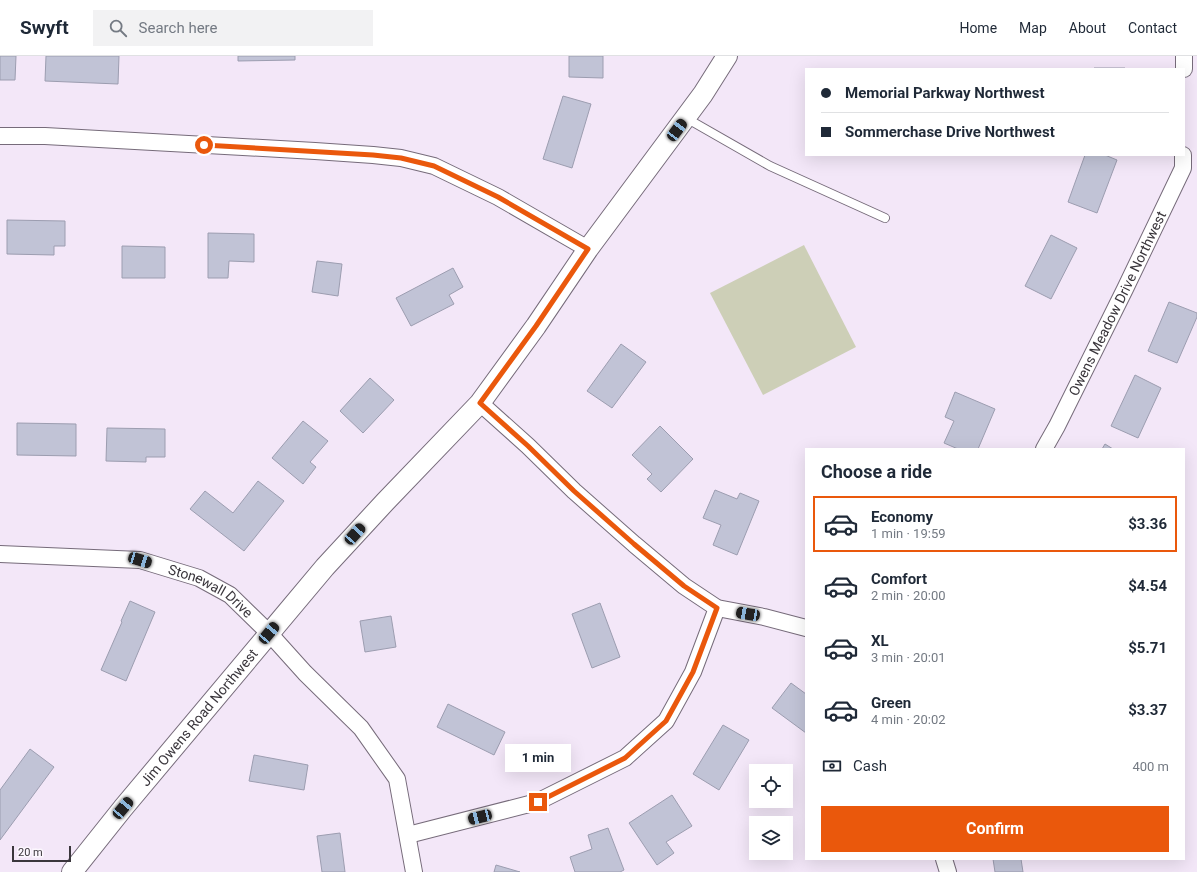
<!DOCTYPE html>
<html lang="en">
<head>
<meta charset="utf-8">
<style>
	:root { --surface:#fff; --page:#f2f2f3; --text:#1f2937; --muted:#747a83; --line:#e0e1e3; --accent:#ea580c }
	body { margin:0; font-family:Roboto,sans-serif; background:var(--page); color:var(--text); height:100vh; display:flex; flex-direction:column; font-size:15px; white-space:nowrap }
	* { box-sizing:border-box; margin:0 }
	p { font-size:13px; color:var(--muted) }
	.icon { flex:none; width:22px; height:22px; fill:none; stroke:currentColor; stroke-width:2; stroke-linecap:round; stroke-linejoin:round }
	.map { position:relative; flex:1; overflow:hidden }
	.side { position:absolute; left:805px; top:392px; width:380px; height:412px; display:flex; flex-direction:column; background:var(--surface); border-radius:0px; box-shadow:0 4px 16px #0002 }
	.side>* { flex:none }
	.guide { position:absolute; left:805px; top:12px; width:380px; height:88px; border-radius:0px; box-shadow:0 4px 16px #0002; display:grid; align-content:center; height:88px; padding:0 16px; background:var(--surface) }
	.buttons { position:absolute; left:749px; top:708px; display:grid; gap:8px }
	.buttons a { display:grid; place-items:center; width:44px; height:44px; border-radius:0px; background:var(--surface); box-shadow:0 4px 16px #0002; font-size:20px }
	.scale { position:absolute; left:12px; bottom:10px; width:59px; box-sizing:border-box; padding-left:4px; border:2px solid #3a363c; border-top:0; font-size:11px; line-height:14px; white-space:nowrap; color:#3a363c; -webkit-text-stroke:3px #fcf7fe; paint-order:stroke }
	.end { position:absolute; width:18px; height:18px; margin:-9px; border:5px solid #ea580c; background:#fff; box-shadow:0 0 0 2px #fff }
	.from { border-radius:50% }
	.bubble { position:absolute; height:28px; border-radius:0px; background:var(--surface); box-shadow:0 4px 16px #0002; font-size:13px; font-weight:700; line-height:28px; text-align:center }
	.car { position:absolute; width:12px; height:24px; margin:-12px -6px; border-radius:5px; box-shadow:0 0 3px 1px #0007; background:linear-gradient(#222 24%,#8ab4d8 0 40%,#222 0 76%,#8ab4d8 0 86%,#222 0) }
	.guide b { display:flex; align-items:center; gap:14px; height:38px; font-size:15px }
	.guide b+b { border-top:1px solid var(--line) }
	.guide i { width:10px; height:10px; background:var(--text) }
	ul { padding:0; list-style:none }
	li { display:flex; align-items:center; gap:12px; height:56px; margin:0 8px 6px; padding:0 8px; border:2px solid transparent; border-radius:0px }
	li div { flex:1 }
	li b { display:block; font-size:15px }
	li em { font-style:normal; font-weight:700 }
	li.on { border-color:var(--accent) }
	li>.icon { width:36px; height:36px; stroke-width:1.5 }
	h2 { padding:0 16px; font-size:18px; line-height:48px }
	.pay { display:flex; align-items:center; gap:10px; height:44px; padding:0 16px; font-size:15px }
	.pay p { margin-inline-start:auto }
	.button { display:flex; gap:8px; margin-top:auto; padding:8px 16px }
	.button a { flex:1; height:46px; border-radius:0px; background:var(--accent); color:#fff; font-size:16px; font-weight:700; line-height:46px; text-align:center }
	header { display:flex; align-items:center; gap:24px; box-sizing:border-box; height:56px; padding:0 20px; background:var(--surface); border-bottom:1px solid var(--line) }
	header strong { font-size:19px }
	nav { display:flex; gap:22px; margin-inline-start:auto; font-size:14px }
	.search { width:280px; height:36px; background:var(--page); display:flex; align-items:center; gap:10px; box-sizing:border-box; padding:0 14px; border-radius:0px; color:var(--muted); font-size:15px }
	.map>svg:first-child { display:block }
</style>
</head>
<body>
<header>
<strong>Swyft</strong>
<div class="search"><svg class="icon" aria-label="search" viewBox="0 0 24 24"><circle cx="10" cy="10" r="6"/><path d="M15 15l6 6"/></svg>Search here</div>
<nav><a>Home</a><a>Map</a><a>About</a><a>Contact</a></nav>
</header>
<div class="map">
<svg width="1197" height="816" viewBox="0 0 1197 816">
	<rect width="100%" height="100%" fill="#f3e7f8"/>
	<path fill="#cdcfb7" d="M804,189l52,102 -93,48 -53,-102z"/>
	<path fill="#c1c3d6" stroke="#9c9db0" d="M0,0h16l-1,24h-15z
		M46,0h73l-1,28 -73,-3z
		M238,0h57v4l-57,1z
		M569,0h34v22l-34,-1z
		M1094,12h31v1h-31z
		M563,40l28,8 -19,64 -29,-9z
		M1085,99h20l12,5 -20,53 -29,-11z
		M7,164l58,1v25h-11v9l-47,-1z
		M208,177l46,1v28l-25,-1 -1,17h-20z
		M1051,179l26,13 -26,51 -26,-13z
		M122,190l43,1v31h-43z
		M317,205l25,3 -4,32 -26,-4z
		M453,212l10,19 -14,8 5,9 -43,22 -15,-28z
		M1169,246l28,11v4l-20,46 -29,-12z
		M621,288l25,18 -34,46 -25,-17z
		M1135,319l26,13 -23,50 -27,-12z
		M370,322l24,22 -31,33 -23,-22z
		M955,336l40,17 -17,40h-20l-14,-6 10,-22 -9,-4z
		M303,365l25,20 -18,21 6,5 -13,17 -31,-26z
		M17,367l59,1v32l-59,-1z
		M660,370l33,33 -32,33 -14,-13 5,-5 -20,-19z
		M107,372l58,1v28h-19v5l-40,-1z
		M1105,388l8,5h-11z
		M258,425l26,20 -40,50 -54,-42 15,-18 28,22z
		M715,434l22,9 3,-6 19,8 -22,54 -24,-10 8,-20 -18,-7z
		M130,545l25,11 -29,69 -25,-11 21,-48 -1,-1z
		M600,547l20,54 -28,11 -20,-54z
		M391,560l5,31 -31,5 -5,-31z
		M791,627l15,11v39l-34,-25z
		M448,648l57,28 -11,23 -57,-28z
		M723,669l26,15 -30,50 -26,-16z
		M30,693l24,18 -54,73v-50z
		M254,699l54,10 -4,25 -55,-9z
		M672,739l20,31 -26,16 8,11 -17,12 -28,-42z
		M608,772l16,42 -4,2h-45l-5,-15 22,-8 -4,-14z
		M340,777l5,39h-23l-5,-36z
		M993,803h28l2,13h-28z
		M496,809l24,7h-26z"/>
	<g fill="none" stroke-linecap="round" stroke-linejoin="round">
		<g stroke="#766b7a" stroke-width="10">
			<path id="service" d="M686,62l84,48 115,52"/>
		</g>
		<g stroke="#766b7a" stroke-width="18">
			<g id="minor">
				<path d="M1184,13v-13"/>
				<path d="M0,80h45l270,15 58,4 28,3 33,8 64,31 90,52"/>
				<path d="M480,347l48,43 46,45 60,53 50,42 33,22 47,9 42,11"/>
				<path id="s1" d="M1044,393l13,-23 68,-137 58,-121v-13"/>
				<path id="s2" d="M0,498l140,6 59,18 31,17 39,38 36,40 56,55 36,51 17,93"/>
				<path d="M408,779l129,-33 88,-44 41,-37 27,-49 24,-64"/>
				<path d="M944,803l4,13"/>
			</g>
		</g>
		<g stroke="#766b7a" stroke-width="22">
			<g id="tertiary">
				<path id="s3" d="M72,816l51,-64 202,-241 60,-65 95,-99 56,-77 52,-77 115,-155 24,-38"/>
			</g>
		</g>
		<use href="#service" stroke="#fff" stroke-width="8"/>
		<use href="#minor" stroke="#fff" stroke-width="16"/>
		<use href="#tertiary" stroke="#fff" stroke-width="20"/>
	</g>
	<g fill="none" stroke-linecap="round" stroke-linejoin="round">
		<path stroke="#ea580c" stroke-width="5" d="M204,89l169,10 28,3 33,8 64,31 90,52 -52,77 -56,77 48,43 46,45 60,53 50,42 33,22 -24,64 -27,49 -41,37 -87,44"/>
	</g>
	<g text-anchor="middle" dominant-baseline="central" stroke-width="3" stroke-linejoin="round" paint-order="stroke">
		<g font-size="14" fill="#3a363c" stroke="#fcf7fe">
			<text stroke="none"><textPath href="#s1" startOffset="163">Owens Meadow Drive Northwest</textPath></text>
			<text stroke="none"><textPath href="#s2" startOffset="218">Stonewall Drive</textPath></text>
			<text stroke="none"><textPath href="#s3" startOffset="200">Jim Owens Road Northwest</textPath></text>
		</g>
	</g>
</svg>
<div class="buttons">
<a><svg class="icon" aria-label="locate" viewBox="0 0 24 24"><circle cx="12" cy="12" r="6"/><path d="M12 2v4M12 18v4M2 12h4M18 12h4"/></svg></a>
<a><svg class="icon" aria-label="layers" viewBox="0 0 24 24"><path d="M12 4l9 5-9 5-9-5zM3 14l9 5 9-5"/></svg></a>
</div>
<div class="scale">20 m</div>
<i class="end from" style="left:204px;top:89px"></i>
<i class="end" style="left:538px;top:746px"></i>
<div class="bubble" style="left:505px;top:688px;width:66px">1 min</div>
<i class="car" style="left:677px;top:74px;rotate:37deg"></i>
<i class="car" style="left:355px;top:478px;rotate:42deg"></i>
<i class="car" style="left:140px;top:504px;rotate:107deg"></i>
<i class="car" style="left:748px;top:558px;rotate:280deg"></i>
<i class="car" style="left:269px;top:577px;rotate:40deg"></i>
<i class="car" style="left:123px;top:752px;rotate:40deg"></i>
<i class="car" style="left:480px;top:761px;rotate:256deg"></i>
<div class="guide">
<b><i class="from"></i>Memorial Parkway Northwest</b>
<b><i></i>Sommerchase Drive Northwest</b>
</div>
<section class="side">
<h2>Choose a ride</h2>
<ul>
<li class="on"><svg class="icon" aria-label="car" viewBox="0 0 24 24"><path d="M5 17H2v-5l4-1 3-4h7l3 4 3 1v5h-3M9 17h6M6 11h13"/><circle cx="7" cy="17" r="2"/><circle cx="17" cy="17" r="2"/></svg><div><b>Economy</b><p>1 min · 19:59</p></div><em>$3.36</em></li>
<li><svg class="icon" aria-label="car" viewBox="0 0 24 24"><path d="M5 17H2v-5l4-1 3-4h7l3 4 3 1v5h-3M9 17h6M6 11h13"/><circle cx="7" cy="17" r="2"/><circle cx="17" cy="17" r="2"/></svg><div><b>Comfort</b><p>2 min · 20:00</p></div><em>$4.54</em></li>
<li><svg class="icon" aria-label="car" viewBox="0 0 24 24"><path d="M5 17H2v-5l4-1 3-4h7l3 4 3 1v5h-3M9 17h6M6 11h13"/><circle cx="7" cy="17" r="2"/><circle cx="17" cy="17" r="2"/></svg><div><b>XL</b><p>3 min · 20:01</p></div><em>$5.71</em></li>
<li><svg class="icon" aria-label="car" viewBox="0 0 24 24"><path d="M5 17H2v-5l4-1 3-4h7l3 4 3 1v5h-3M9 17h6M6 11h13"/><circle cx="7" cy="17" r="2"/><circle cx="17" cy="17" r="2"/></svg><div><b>Green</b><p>4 min · 20:02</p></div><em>$3.37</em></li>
</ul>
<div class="pay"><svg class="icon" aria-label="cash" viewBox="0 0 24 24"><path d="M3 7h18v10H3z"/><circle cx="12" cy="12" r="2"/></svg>Cash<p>400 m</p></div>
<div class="button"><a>Confirm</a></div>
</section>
</div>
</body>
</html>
